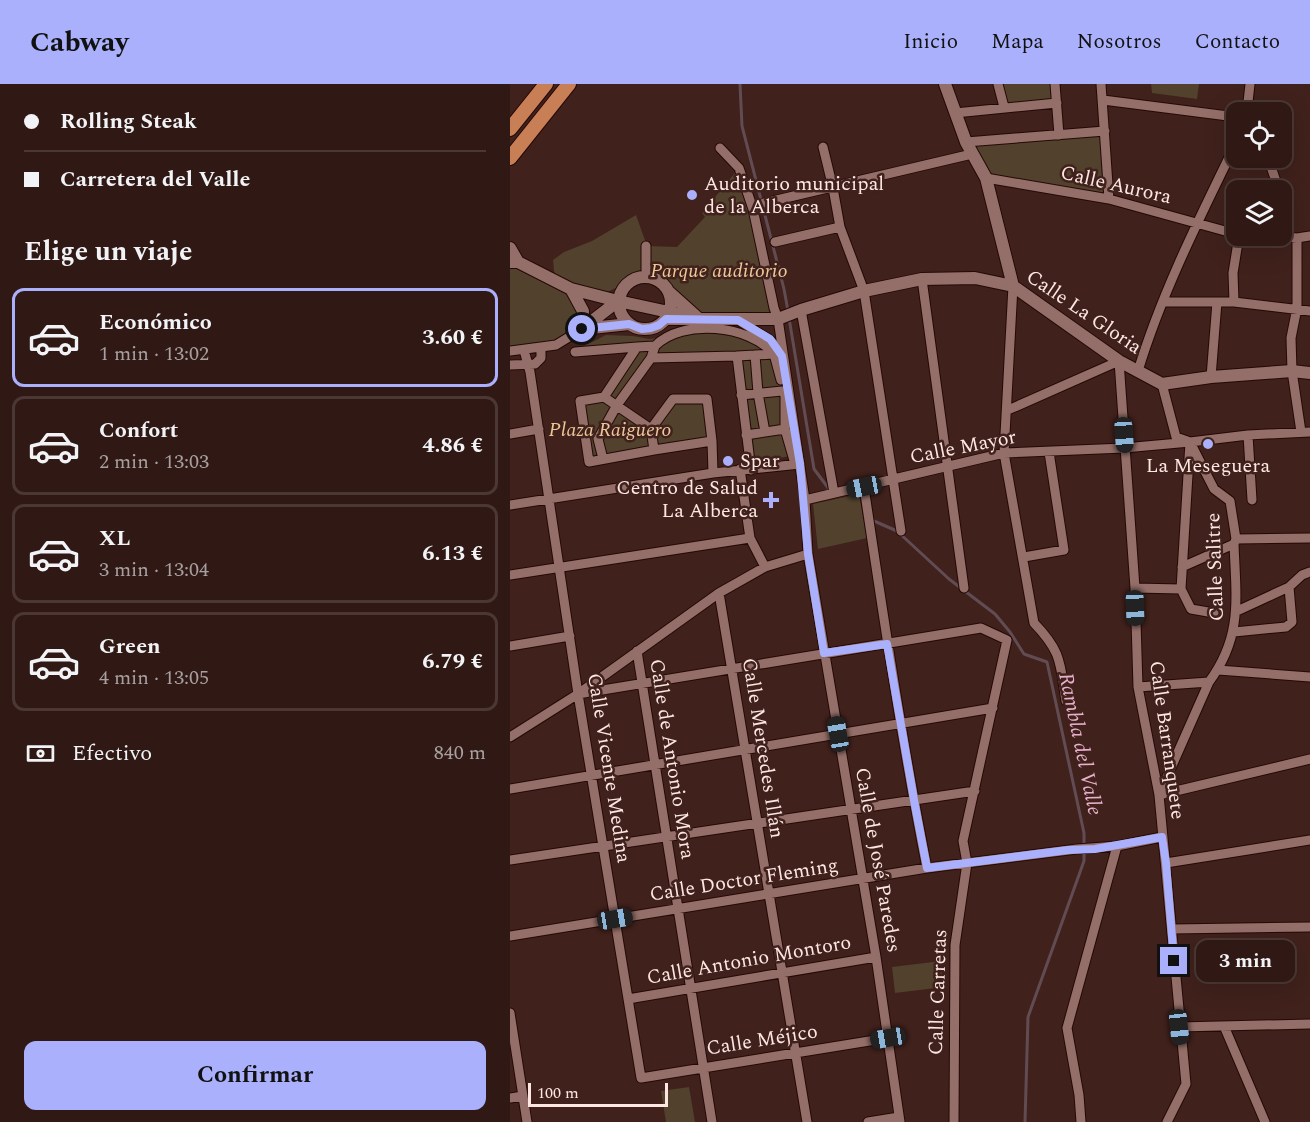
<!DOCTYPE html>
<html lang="es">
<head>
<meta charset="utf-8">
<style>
	:root { --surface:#301915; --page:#38221e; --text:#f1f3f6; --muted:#a8a0a0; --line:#4b3834; --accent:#aab0fb }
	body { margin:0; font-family:Spectral,serif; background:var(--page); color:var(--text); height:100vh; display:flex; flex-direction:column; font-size:22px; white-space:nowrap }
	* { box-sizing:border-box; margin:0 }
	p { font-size:20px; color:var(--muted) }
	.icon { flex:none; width:33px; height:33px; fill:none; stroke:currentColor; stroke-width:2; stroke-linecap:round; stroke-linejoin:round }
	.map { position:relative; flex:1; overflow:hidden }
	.panel { display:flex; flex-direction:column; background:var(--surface); width:510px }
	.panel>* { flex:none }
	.hud { display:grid; align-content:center; height:132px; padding:0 24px; background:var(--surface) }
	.fabs { position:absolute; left:716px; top:18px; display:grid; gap:12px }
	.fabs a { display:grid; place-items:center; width:66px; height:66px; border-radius:12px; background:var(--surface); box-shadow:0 6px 24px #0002,0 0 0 2px var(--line); font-size:30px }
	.scale { position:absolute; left:18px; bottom:15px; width:140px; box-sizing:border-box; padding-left:6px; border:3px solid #fde7e3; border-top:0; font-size:16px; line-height:21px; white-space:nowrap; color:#fde7e3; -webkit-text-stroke:4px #40211c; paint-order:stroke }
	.end { position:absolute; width:27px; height:27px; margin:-14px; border:8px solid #aab0fb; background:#111; box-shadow:0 0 0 3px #111 }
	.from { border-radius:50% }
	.bubble { position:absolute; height:42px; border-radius:12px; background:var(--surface); box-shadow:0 6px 24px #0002,0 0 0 2px var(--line); font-size:20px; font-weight:700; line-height:42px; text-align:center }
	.car { position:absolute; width:18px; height:36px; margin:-18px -9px; border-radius:8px; box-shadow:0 0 4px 2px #0007; background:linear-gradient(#222 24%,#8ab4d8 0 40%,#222 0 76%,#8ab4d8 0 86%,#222 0) }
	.hud b { display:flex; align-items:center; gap:21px; height:57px; font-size:22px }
	.hud b+b { border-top:2px solid var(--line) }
	.hud i { width:15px; height:15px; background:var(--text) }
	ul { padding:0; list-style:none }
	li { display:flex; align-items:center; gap:18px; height:99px; margin:0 12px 9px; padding:0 12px; border:3px solid var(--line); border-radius:12px }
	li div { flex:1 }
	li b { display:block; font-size:22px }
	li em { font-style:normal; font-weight:700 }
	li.active { border-color:var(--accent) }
	li>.icon { width:54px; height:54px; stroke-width:1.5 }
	h2 { padding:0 24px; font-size:27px; line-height:72px }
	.pay { display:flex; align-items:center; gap:15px; height:66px; padding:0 24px; font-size:22px }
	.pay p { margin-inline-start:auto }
	.cta { display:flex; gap:12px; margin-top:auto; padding:12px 24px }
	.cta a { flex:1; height:69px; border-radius:12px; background:var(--accent); color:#111; font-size:24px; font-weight:700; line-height:69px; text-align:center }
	header { display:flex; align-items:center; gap:36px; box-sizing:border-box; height:84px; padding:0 30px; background:var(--accent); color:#111 }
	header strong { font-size:28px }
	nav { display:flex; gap:33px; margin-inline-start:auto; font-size:21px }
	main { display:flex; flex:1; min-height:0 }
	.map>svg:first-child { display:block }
</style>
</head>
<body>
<header>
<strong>Cabway</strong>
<nav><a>Inicio</a><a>Mapa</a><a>Nosotros</a><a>Contacto</a></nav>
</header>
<main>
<section class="panel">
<div class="hud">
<b><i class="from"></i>Rolling Steak</b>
<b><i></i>Carretera del Valle</b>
</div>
<h2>Elige un viaje</h2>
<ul>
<li class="active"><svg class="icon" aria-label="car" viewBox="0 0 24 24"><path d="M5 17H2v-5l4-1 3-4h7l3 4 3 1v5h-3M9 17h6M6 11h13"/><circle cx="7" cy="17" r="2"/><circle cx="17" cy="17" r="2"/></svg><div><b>Económico</b><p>1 min · 13:02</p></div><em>3.60 €</em></li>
<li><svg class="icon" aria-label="car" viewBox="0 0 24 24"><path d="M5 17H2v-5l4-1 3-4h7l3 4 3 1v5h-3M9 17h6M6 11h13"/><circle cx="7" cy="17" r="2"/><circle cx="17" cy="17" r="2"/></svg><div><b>Confort</b><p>2 min · 13:03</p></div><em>4.86 €</em></li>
<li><svg class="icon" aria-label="car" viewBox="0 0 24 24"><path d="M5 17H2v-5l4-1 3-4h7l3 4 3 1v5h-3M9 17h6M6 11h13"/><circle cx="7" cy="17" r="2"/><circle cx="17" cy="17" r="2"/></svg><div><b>XL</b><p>3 min · 13:04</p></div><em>6.13 €</em></li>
<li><svg class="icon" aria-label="car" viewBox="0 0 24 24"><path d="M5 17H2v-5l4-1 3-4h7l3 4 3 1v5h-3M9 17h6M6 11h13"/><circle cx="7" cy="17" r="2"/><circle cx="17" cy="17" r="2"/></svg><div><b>Green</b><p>4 min · 13:05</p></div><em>6.79 €</em></li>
</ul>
<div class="pay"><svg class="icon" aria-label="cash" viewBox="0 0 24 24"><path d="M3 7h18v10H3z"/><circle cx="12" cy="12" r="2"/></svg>Efectivo<p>840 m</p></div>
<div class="cta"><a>Confirmar</a></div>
</section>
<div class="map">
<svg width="800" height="1038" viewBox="0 0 800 1038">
	<rect width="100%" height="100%" fill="#40211c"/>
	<path fill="#51412d" d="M488,0h57l2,19 -53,4z
		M641,0h48l-2,15 -45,-6z
		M595,47l4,68 -123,-21 -20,-36z
		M229,84l39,151h-79c-9,-9 -19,-17 -28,-26 -5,-4 -8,-10 -14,-13 -20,-12 -41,14 -62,15 -7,0 -17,-4 -23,-6l10,40 -19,13 -53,9v-89l49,20 -5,-11 -1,-11 11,-8 28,-11 44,-26 11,31 30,1 28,-30 -3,-4z
		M176,243l70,8 26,26 8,95 -38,7 -16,-104 -84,3 -30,43 31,21 20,-28 35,-1 6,44 -126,21 -11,-64 28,-3 29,-46 -66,5 38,-19 27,1 16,3 10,-1z
		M349,410l8,44 -49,11 -5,-45z
		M431,877l3,26 -49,6 -3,-26z
		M179,1003l6,35h-29l-5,-31z"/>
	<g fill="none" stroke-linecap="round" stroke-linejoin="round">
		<path stroke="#624c54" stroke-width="3" d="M230,0l2,42 42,163 4,22
			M279,234l25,151 15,20
			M364,437l23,10 52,48 46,35 15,18 14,22 23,8 37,171v28l-56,156 -3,105"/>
		<g stroke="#250906" stroke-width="11">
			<path id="street" d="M488,0l6,23
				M545,0l4,51
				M591,0l8,115
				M740,0l-2,18 4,10
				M593,16l133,17
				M445,29l102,-10
				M456,58l139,-11
				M313,63l10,41 7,39 24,64 37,240
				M210,64l19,20 14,41 21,99 4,11 27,181 3,54 68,403 24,165
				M758,74l11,32
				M476,94l123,21 127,35
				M254,119l208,-49
				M771,121l5,31
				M767,152l20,2 13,-2
				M787,154v70l-6,30 1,33 9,61
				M265,158l65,-15
				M136,186v-24
				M412,195l42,309
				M503,202l-9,167 30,170c28,29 26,40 32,78
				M653,218h71l76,9
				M724,218l-1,-29 6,-37
				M291,226l33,183
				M228,236l32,20 11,13
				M145,262c27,-28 95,-21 119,8
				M14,266l6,22 48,322 63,384 247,-40
				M0,267l46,-6 26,-16
				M65,268l62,-5
				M245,271l3,38 7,39
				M141,274l86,-2
				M0,281l25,-1 6,-6v-10
				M628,287c24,-79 62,-154 98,-228
				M701,293l6,-75
				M231,311l41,-4 3,4
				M275,312v33l10,35
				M498,326l111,-49 16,227 3,99 21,108 27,289 -19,38
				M141,345l22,-30h34l5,42
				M0,350l29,-5
				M236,351l39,-6
				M738,351l4,65
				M144,366l-65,12 -9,-61 24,-4 47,32 3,21 58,-9 1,32
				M93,375l-5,-20 19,-34 34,-47 4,-12 -18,1 -33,50
				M230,385l10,69 15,29
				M241,386l-14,-114 37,-2 7,26
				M354,403c19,127 38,255 63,381
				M295,416l199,-47 120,-5 66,-6 58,-7 62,-3
				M0,421l203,-32 87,-9
				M726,455l74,-1
				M514,473l40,-7 -15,-98
				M672,483l52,-23
				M0,491l240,-37
				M625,504l46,1 9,-147 -14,-5 -14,-53
				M671,505l10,20 23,4
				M209,509l88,529
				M727,527l52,-24
				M724,548l52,-5 6,-5 -3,-35 13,-12 8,-3
				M0,562l60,-10
				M127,567l75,471
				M708,586l92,7
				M628,603l71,-5
				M68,610l403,-66 26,12 -44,201 4,22 -12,82 -1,177
				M0,653l68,-43 141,-101 46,-26 43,-13
				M0,705l483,-81
				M649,711l50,-113c34,-46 27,-84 25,-138l2,-5 -6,-38 -16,-12 -24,-47
				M649,711l151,-36
				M0,776l465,-69
				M656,779l144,-23
				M662,845l138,-2
				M0,852l417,-68 150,-19 40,-3 45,-9
				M118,915l248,-42
				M0,929l17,109
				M714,942l41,96
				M669,943l131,-3
				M0,1014l13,-2
				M358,1038l31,-5
				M571,1038l-2,-27 -12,-67 50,-182"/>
		</g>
		<g stroke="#250906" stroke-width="14">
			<path id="secondary" d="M435,0l21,58 20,36 27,108
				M0,164l8,14
				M0,178h8l53,27 47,12 60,13
				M109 219a26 26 0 1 1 52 0a26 26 0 1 1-52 0Z
				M61,205l12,22 -1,18
				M159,208l30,27
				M156,235h112l23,-9 63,-19 58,-12 53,-1 38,8 106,75 43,23 49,-7 81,-6 18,2
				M73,244l35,-27
				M72,245l47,-5"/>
		</g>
		<g stroke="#250906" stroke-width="16">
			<path id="primary" d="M0,45l36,-45
				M0,74l59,-74"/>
		</g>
		<use href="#street" stroke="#946e68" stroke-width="9"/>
		<use href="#secondary" stroke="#946e68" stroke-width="12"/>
		<use href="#primary" stroke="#c97f56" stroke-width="14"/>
	</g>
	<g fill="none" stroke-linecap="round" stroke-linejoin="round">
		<path stroke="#aab0fb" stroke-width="8" d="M72,245l47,-5 13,5 9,-1 8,-3 7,-6 72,1 32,19 12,17 18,108 8,90 16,99 63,-9 27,156 13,68 141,-18 27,-1 67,-12 4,26 8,98"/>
	</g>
	<g fill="#aab0fb" stroke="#40211c" stroke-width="2">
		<circle cx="182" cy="111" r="6"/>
		<circle cx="698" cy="360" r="6"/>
		<circle cx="218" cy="377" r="6"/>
		<path d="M258 407h6v6h6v6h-6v6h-6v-6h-6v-6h6z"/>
	</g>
	<g text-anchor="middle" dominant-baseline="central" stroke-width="5" stroke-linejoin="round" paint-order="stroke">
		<g font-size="20" fill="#fde7e3" stroke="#40211c" text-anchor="start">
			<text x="194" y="100">Auditorio municipal<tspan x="194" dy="23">de la Alberca</tspan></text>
			<text x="230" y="377">Spar</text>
			<text x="698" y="382" text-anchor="middle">La Meseguera</text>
			<text x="248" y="404" text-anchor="end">Centro de Salud<tspan x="248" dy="23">La Alberca</tspan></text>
		</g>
		<g font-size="20" fill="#fde7e3" stroke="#40211c">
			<text transform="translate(606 101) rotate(13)">Calle Aurora</text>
			<text transform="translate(574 228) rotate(34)">Calle La Gloria</text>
			<text transform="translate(453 363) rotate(-11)">Calle Mayor</text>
			<text transform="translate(705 483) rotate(-92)">Calle Salitre</text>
			<text transform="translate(657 656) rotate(82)">Calle Barranquete</text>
			<text transform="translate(253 664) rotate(81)">Calle Mercedes Illán</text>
			<text transform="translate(162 675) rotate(81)">Calle de Antonio Mora</text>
			<text transform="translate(99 684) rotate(81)">Calle Vicente Medina</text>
			<text transform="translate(368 776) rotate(80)">Calle de José Paredes</text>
			<text transform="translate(234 796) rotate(-9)">Calle Doctor Fleming</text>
			<text transform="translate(239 876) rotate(-10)">Calle Antonio Montoro</text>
			<text transform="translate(428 908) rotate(-88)">Calle Carretas</text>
			<text transform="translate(252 956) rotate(-9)">Calle Méjico</text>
		</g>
		<g font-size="20" font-style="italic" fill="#edc89a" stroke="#40211c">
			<text x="209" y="187">Parque auditorio</text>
			<text x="100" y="346">Plaza Raiguero</text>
		</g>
		<g font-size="21" font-style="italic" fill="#e7b1cd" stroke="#40211c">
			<text transform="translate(570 660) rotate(78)">Rambla del Valle</text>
		</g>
	</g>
</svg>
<div class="fabs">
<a><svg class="icon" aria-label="locate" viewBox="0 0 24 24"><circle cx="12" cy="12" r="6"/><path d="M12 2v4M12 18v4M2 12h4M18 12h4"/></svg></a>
<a><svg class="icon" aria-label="layers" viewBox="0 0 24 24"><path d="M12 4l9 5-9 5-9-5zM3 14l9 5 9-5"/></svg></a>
</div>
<div class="scale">100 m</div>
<i class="end from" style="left:72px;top:245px"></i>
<i class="end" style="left:664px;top:877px"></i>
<div class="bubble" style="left:686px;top:856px;width:99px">3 min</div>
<i class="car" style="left:614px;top:351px;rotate:176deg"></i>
<i class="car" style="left:354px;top:403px;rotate:259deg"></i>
<i class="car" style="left:625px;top:524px;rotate:178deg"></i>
<i class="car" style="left:328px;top:650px;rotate:350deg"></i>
<i class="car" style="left:105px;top:835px;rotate:81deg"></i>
<i class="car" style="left:669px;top:943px;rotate:174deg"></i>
<i class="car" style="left:378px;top:954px;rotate:261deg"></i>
</div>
</main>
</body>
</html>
